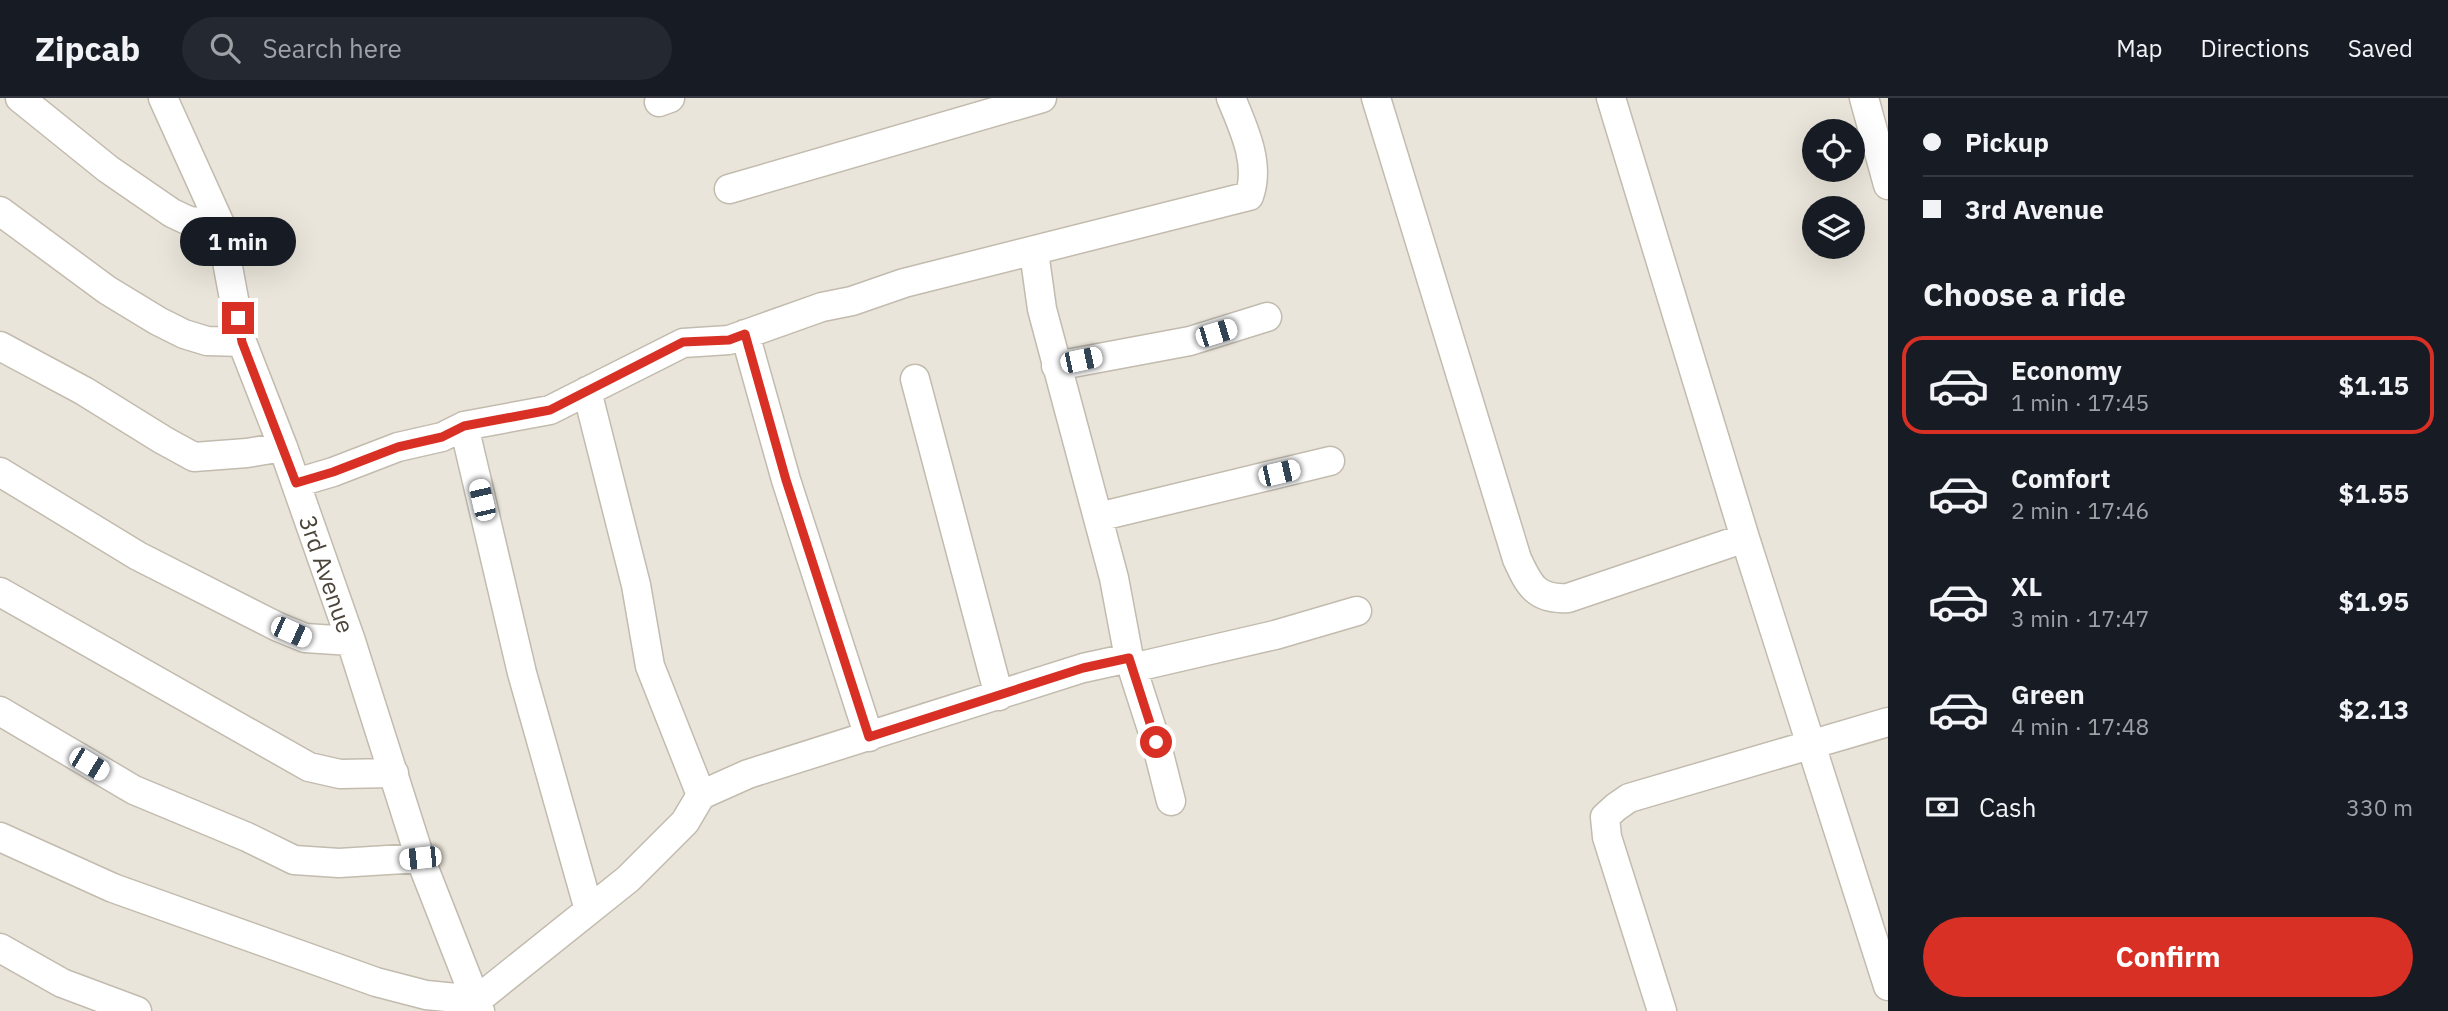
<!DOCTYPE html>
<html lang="en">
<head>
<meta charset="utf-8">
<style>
	:root { --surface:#171b24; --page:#242831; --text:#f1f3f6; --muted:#9ea1a6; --line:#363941; --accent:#d93025 }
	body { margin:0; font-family:"IBM Plex Sans",sans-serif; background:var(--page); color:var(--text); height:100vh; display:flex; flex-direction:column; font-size:26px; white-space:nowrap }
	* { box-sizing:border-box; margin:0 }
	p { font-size:23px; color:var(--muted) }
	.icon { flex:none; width:38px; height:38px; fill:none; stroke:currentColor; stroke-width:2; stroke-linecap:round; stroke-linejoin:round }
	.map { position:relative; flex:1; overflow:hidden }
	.drawer { display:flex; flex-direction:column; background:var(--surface); width:560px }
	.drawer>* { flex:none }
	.hud { display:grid; align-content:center; height:154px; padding:0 35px; background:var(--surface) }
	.fabs { position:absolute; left:1802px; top:21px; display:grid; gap:14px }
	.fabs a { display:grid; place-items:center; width:63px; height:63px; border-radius:50%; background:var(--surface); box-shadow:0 7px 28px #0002; font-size:35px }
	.end { position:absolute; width:32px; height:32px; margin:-16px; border:9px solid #d93025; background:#fff; box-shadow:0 0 0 4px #fff }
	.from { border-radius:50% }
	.bubble { position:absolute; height:49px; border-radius:24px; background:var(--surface); box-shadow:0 7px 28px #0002; font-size:23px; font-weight:700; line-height:49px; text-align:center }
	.car { position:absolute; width:21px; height:42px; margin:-21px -10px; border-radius:9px; box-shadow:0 0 5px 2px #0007; background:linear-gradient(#fff 24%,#345 0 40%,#fff 0 76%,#345 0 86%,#fff 0) }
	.hud b { display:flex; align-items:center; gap:24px; height:66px; font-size:26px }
	.hud b+b { border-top:2px solid var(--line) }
	.hud i { width:18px; height:18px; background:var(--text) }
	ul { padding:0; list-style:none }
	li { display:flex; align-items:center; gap:21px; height:98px; margin:0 14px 10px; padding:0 21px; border:4px solid transparent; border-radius:21px }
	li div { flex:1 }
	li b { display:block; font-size:26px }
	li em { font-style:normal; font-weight:700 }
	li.on { border-color:var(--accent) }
	li>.icon { width:63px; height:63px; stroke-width:1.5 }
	h2 { padding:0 35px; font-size:32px; line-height:84px }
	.pay { display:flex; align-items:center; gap:18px; height:77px; padding:0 35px; font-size:26px }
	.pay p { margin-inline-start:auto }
	.action { display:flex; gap:14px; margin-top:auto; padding:14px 35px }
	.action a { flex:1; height:80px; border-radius:42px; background:var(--accent); color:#fff; font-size:28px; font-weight:700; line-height:80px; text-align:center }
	header { display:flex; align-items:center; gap:42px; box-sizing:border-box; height:98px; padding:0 35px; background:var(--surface); border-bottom:2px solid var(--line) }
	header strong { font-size:33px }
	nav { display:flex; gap:38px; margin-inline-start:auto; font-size:24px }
	.search { width:490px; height:63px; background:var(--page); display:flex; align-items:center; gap:18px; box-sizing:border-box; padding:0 24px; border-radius:38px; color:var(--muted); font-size:26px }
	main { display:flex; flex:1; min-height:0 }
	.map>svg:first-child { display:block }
</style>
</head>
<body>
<header>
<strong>Zipcab</strong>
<div class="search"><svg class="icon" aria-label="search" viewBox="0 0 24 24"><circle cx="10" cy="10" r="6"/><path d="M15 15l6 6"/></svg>Search here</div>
<nav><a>Map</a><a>Directions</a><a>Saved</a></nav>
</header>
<main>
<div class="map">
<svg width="1888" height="913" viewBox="0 0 1888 913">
	<rect width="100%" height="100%" fill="#f6f3ec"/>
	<path fill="#eae5da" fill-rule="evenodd" d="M0,0h1888v913h-1888zM1815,33h38v39h-38zM1815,110h38v39h-38z"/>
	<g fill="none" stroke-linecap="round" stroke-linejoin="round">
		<g stroke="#c2bbae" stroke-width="31">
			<path id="minor" d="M20,0l88,71 64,44 17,8 31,3
				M163,0l57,126 22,118 41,105 68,194 69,217 60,153
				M1376,0l141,461c12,26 19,41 51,39l177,-60
				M1611,0l134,440 143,448
				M1864,0l24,87
				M659,4l11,-4
				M729,91l313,-91
				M0,113l107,79 51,31 26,13 23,7 35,1
				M1034,154l8,57 72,269 15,80 27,84 15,59
				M745,236l41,146 83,257
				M0,248l84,45 79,49 31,17 53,-4 36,-6
				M1056,268l134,-25 77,-24
				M915,281l84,317
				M587,293l49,194 14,81 51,129
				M464,328l58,247 67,237
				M0,374l138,84 140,71 27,11 46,3
				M296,385l37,-11 65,-25 44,-10 22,-11 86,-16 133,-67 46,-3 93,-33 30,-6 52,-18 345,-87c12,-32 -6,-69 -18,-98
				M1098,419l232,-56
				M0,494l309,175 31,7 54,-1
				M1132,570l143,-33 82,-24
				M0,613l134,79 113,47 47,23 45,3 81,-5
				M0,739l113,51 263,94 50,13 51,5 151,-121 57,-57 16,-27 47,-21 335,-106 46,-10
				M0,850l62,35 75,28
				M1662,913l-55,-174 -2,-20 11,-10 13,-9 259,-76"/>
		</g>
		<use href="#minor" stroke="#fff" stroke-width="28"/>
	</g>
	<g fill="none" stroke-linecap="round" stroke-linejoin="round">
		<path stroke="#d93025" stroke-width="9" d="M238,220l4,24 54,141 37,-11 65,-25 44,-10 22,-11 86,-16 133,-68 46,-2 16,-6 41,146 83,257 214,-69 46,-10 27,84"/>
	</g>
	<g text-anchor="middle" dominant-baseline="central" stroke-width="6" stroke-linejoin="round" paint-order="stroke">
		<g font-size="24" fill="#4b4439" stroke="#fff">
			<text transform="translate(327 476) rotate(71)">3rd Avenue</text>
		</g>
	</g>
</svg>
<div class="fabs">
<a><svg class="icon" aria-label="locate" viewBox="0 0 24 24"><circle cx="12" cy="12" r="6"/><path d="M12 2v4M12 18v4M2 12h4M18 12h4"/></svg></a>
<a><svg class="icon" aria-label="layers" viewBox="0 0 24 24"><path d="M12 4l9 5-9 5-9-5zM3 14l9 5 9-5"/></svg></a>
</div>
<i class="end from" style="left:1156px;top:644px"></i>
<i class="end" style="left:238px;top:220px"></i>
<div class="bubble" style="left:180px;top:119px;width:116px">1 min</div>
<i class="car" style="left:1216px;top:235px;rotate:73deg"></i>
<i class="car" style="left:1081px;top:262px;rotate:78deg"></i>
<i class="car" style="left:1279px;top:375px;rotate:77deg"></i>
<i class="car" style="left:482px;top:402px;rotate:347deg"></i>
<i class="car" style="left:291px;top:534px;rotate:114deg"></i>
<i class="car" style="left:89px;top:666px;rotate:121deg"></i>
<i class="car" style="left:420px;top:760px;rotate:264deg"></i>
</div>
<section class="drawer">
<div class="hud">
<b><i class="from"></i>Pickup</b>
<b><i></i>3rd Avenue</b>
</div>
<h2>Choose a ride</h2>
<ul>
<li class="on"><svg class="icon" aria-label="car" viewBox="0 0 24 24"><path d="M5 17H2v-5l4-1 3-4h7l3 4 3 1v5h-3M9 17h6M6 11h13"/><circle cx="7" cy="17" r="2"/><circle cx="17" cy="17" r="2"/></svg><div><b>Economy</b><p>1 min · 17:45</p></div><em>$1.15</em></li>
<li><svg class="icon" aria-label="car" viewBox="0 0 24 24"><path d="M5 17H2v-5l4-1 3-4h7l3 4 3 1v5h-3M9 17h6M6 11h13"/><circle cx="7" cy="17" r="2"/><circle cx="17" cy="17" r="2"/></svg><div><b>Comfort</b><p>2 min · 17:46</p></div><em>$1.55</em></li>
<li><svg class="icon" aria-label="car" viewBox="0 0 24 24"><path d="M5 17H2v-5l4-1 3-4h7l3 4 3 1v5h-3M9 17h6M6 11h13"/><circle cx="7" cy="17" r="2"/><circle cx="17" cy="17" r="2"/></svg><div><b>XL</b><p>3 min · 17:47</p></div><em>$1.95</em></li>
<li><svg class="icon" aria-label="car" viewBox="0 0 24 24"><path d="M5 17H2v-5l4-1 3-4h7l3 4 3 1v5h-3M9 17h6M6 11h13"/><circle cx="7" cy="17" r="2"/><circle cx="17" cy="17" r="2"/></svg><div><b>Green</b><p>4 min · 17:48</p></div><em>$2.13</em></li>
</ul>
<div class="pay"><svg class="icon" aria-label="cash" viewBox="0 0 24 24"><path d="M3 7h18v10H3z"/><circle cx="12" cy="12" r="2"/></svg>Cash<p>330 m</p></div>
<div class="action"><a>Confirm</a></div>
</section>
</main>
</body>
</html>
